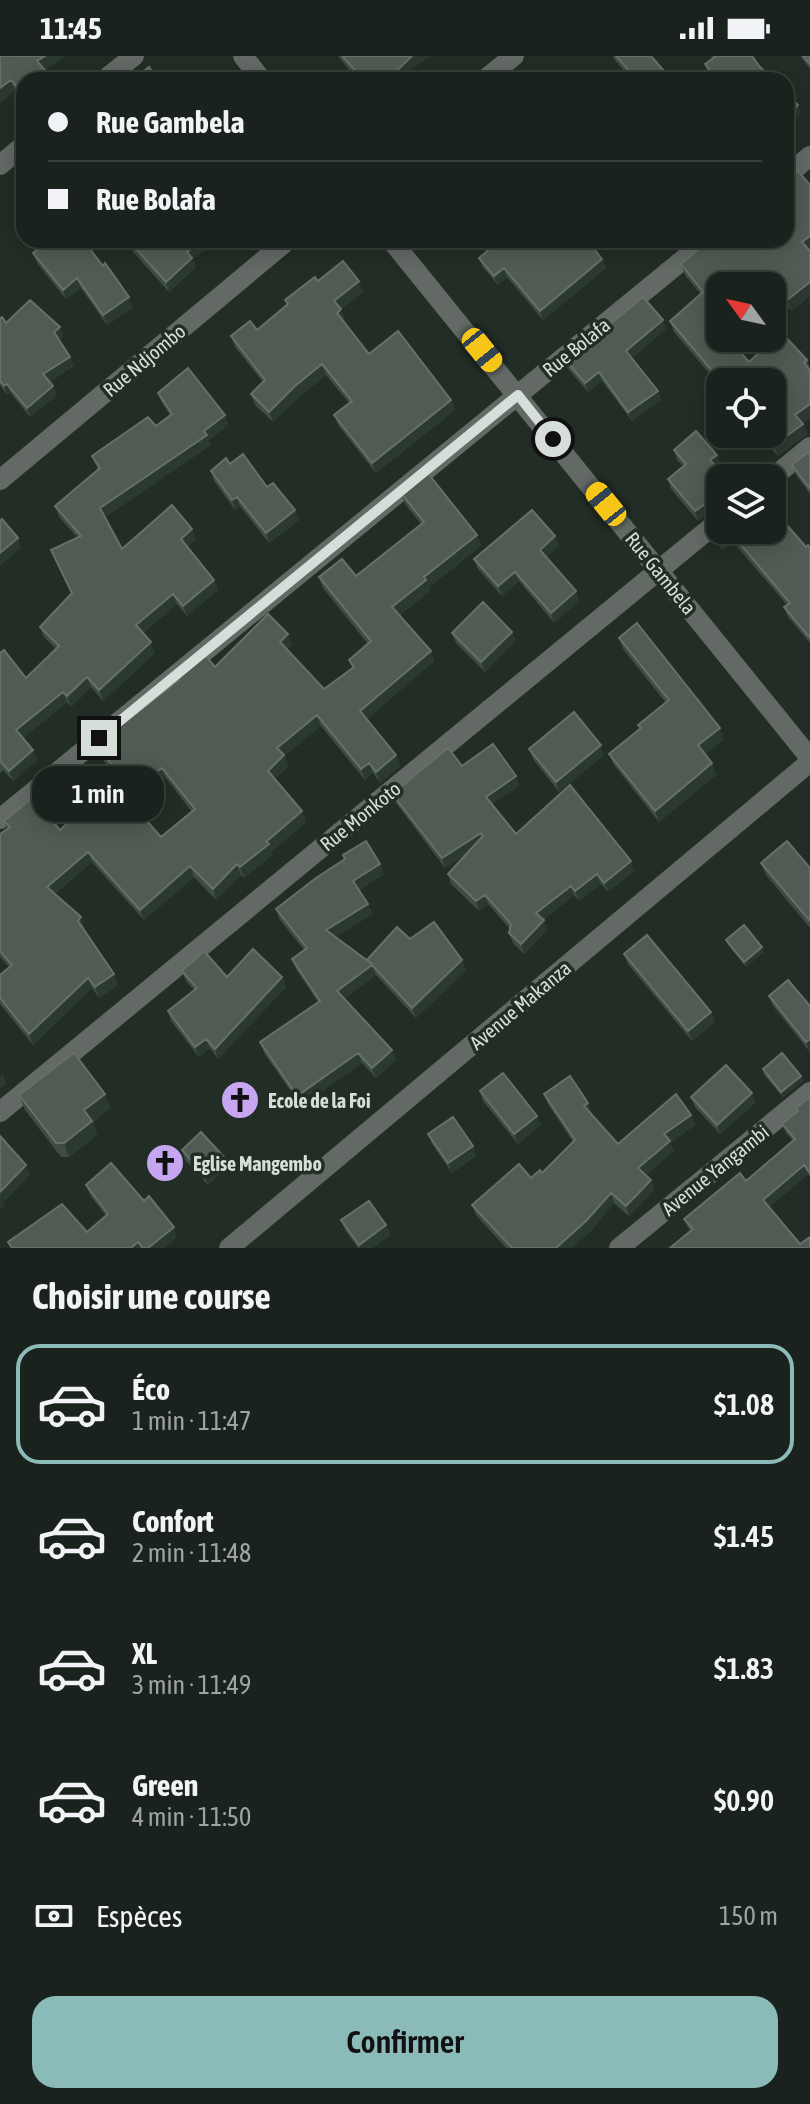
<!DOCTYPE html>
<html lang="fr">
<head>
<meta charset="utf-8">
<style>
	:root { --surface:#19221c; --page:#222a25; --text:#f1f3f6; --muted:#9fa4a3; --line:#373f3b; --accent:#8bbbb9 }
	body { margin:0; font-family:"Asap Condensed",sans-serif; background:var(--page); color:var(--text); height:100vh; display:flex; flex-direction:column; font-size:30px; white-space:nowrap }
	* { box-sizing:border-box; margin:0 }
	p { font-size:26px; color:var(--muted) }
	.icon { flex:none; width:44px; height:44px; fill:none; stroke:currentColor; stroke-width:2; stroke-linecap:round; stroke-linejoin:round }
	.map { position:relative; height:1192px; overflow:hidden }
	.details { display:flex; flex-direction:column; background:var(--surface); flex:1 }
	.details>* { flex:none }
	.top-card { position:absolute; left:16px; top:16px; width:778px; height:176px; border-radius:24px; box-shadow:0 4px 20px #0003,0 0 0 2px var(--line); display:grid; align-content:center; height:176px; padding:0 32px; background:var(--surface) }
	.needle { width:52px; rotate:303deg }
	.controls { position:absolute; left:706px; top:216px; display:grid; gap:16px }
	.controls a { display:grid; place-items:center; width:80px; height:80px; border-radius:16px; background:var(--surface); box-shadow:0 4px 20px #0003,0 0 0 2px var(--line); font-size:40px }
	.end { position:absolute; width:36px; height:36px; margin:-18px; border:10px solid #d6ded9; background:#111; box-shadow:0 0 0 4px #111 }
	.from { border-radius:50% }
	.bubble { position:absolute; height:56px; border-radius:24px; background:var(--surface); box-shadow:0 4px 20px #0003,0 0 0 2px var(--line); font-size:26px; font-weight:600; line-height:56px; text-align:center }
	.car { position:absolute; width:24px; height:48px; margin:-24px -12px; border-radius:10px; box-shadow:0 0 6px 2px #0007; background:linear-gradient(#f5c518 24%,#345 0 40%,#f5c518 0 76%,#345 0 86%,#f5c518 0) }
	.top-card b { display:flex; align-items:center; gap:28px; height:76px; font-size:30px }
	.top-card b+b { border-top:2px solid var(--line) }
	.top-card i { width:20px; height:20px; background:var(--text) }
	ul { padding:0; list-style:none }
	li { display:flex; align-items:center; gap:24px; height:120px; margin:0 16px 12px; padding:0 16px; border:4px solid transparent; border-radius:24px }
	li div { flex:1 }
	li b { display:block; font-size:30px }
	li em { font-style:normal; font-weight:600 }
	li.active { border-color:var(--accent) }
	li>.icon { width:72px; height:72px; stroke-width:1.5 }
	h2 { padding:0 32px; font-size:36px; line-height:96px }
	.pay { display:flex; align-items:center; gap:20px; height:88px; padding:0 32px; font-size:30px }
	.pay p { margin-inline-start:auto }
	.cta { display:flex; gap:16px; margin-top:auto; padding:16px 32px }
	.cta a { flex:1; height:92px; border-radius:24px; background:var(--accent); color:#111; font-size:32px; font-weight:600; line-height:92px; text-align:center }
	.status { display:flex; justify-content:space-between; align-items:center; height:56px; padding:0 40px; background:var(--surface); direction:ltr }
	.status svg { height:22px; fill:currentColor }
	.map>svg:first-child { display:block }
</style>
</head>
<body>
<div class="status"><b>11:45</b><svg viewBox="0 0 49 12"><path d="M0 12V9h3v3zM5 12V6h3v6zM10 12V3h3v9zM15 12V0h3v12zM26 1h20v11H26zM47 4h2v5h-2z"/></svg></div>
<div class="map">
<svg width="810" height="1192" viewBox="0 0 810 1192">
	<rect width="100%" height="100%" fill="#212d25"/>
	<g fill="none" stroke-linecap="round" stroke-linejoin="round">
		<path stroke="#636965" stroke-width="20" d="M104,24l30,-24
			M484,24l30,-24
			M0,109l24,-20
			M786,120l24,-20
			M772,422l38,-31
			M0,424l288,-240
			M0,763l707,-579
			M0,1056l720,-592
			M229,1192l581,-486
			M619,1192l191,-156"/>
		<path stroke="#636965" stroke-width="20" d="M243,0l19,24
			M391,184l419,518"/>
	</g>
	<path fill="#3f4c43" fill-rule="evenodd" d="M0,0h65l-20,14 -21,10v22l-9,-11z
		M338,0h92l-19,13 -11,11h-43z
		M613,0h38l21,24h-40l-18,-21z
		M711,0h41l8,11 13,13h-60l-5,-6 -3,-10 8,-5z
		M800,0h10v13z
		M810,129v111l-19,15 -17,-23 -54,-2v52l29,24 58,-2 3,9v48l-7,6 4,11 -29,22 -19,-22h13l-52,-52v7l-2,-5 -44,-52 -4,-11 31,-26 -16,-20 -4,-11 30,-15z
		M133,184h80l1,2 -21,17 3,8 -27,25 -36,-40 -3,-10z
		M484,184h103l15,19 4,9 -63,52 -36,-43 -9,8 -16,-19 -3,-8 11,-9z
		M33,197l100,54 -26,18 -26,-37 -15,11 -29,-36z
		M318,225l45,11 -22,17 4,11 -2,1 26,33 82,46 4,10 -79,63 -38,-48 -4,-10 15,-12 -23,-28 -27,22 -26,25 -18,-17 -4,-11 12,-12 -28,-35 -4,-11 26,-6 30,-25 -2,-5z
		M0,263l6,4 57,13 -4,4 11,17 4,9 -25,16 4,4 4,9 -27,22 -20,-25 -3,3 -7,-10z
		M666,273l-34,29 26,33 3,9 -29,21 -30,-40 -14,11 -19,-22 -3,-9z
		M158,337l67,22 3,10 -19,15 2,5 -106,72 17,32 74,-10 -9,8 27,33 4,10 -31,26 -10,-12 -34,29 12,20 -52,48 -12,-14 -20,20 -4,-5 -44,36 10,12 4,10 -24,21 -10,-11 -3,3v-120l26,25 30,-29 -12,-12 -4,-10 32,-33 -21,-44 26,-13 -18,-20 -4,-11 43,-36 -6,-14 64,-30 14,-11 -8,-12z
		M674,394l43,5 3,9 -3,4 3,10v30l-3,-1 -19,14 -27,-32 -3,-10 15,-13 -6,-6z
		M810,395v43l-14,-19 -4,-10z
		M230,408l37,23 28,23 4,10 -30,23 -29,-37 -5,4 -21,-29 -3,-10z
		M401,437l76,42 4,11 -52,41 1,4 -30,24 31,36 3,10 -67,58 29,36 4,11 -20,17 -7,-10 -8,7 -44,-54 -37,30 4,10 -13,13 27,32 4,11 -35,30 1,3 -28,23 -3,-3 -25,25 -22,-23 -50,43 -52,-58 -37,32 30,34 -1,1 30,45 4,11 -19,13 -7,-10 -59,57 -33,-41v-29l9,-8 -9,-10v-123l7,-5 -3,-8 56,9 57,-52 -17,-22 -4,-11 119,-78 73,-33 4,11 -5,4 37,40 28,-21 -3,-8 19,-16 -45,-56 -4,-11 37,-1 65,-52 -16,-20zM166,722l26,34 -31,25 -28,-32z
		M720,467l90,25v95l-22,-26 -4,-10 3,-2 -54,-63 -10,8 -8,-9 -4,-10z
		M559,490l-13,11 30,34 3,10 -25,22 -35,-42 -17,15 -24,-27 -4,-10z
		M512,576l3,9 -30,31 -29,-29 -4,-10z
		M619,582l105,101 -19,15 7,9 4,12 -57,47 -45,-57 -5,-11 31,-25 -2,-4 28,-22 -43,-54z
		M529,693l75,6 -45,37 -26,-33z
		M462,710l54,10 3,10 -27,18 24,30 118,37 -26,21 -7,-8 -22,17 -5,-6 -31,25 4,10 -23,24 -11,-11 -4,-10 1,-4 -22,-25 -9,7 -28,-27 -3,-10 18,-20 -21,14 -49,-65 -4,-9z
		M343,799l41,19 -25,16 9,14 4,10 -37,23 33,25 42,-23 52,21 4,11 -50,47 -40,-43 -32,24 48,51 4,10 -20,18 -14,-15 -61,43 -37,-53 -4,-11 58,-40 -22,-33 -4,-10 12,-9 -24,-30 -4,-11 68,-50z
		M761,807l49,5v60l-44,-53z
		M726,884l38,12 -18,15 -18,-22z
		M624,898l87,58 4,10 -23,19 -64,-77z
		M182,915l45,6h55l4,10 -68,72 -8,-11 -11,9 -28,-36 -3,-10 26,-21 -8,-9z
		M769,940l41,10v46l-37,-46z
		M763,1013l38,7 2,5 -20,16 -19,-22z
		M480,1035l61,34 -23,19 -35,-43z
		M752,1037l3,10 -35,31 -25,-27 -4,-10z
		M544,1038l44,9 4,10 -1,1 27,30 73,-29 4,10 -25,18 4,8 -28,24 5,5 3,10 -25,26 -15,-13 -24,29 -19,16h-65l-30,-33 -4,-10 70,-32 31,-31 -25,-38z
		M19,1039l92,13 -18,14 4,13 -28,22h-8l-36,-47z
		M810,1041v80l-2,-3 -39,33 31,37 10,4 -119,-17 -3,-3 -4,-9 62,-38 47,-40 -7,-8 -4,-9 16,-13 -2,-3z
		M428,1078l45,12 3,10 -24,17 -20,-29z
		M182,1094l42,7 3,10 -19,18 -23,-25z
		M86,1129l58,16 33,36 -13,11h-153l-3,-6 79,-10 19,-16 -16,-21z
		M341,1164l45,5 4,10 -18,13h-14l-13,-18z"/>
	<path fill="#2c3930" d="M45,0h20l-24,17 -4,-12z
		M412,0h18l-19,13 -11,11h-13z
		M11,24l4,11 -15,12v-15z
		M798,49l3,9 -15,16v-13z
		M810,180v14l-4,3 -4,-11z
		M201,184h12l1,2 -21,17 3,8 -27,25 -3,-10 21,-30z
		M602,203l4,9 -63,52 -3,-9z
		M504,212l3,9 -9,8 -4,-9z
		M770,221l4,11 -2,2v-4h-12z
		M77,222l4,10 -15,11 -3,-9z
		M359,225l4,11 -22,17 4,11 -4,3 -7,-22z
		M810,226v14l-19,15 -4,-11z
		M129,241l4,10 -26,18 -4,-10z
		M663,264l3,9 -36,31 -4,-9z
		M60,271l3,9 -6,5 -3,-9z
		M70,301l4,9 -27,17 -4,-9z
		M322,308l4,11 -27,22 -26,25 -4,-10 26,-26z
		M599,316l3,9 -14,11 -3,-9z
		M7,328l3,8 -3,3 -3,-9z
		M53,330l4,9 -27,22 -3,-9z
		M658,335l3,9 -29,21 -4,-9z
		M451,344l4,10 -79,63 -4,-10z
		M810,348v13l-11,9 -4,-11z
		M225,359l3,10 -19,15 2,5 -107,73 -4,-10z
		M803,368l4,10 -29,22 -4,-11z
		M717,399l3,9 -6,6 -4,-10z
		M237,441l3,9 -5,4 -3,-10z
		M714,442l3,9 -19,14 -3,-10z
		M295,454l4,10 -30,23 -3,-10z
		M192,473l4,10 -12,10 -3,-10z
		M730,476l3,10 -10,8 -4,-9z
		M477,479l4,11 -52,41 1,4 -34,27 -4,-11 32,-30z
		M555,480l4,10 -16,14 -3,-10z
		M18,482l3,10 -21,18v-13z
		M515,516l4,9 -17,15 -4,-10z
		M214,524l4,10 -31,26 -4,-10z
		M576,535l3,10 -25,22 -3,-10z
		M173,538l4,10 -37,31 -4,-10z
		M512,576l3,9 -30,31 -4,-10z
		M288,578l4,11 -8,7 -4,-10z
		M151,586l4,11 -52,48 -4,-11z
		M431,595l3,10 -70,61 -4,-11z
		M87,621l4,10 -20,20 -4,-11z
		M63,636l4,10 -47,39 -4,-11z
		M317,659l4,11 -37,30 4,10 -16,16 -4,-11 9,-23z
		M720,672l4,11 -22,18 -4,-12z
		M601,689l3,10 -45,37 -3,-10z
		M33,694l4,10 -24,21 -4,-10z
		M396,699l4,11 -20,17 -4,-11z
		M369,707l4,10 -8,7 -4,-11z
		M712,707l4,12 -57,47 -4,-11z
		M162,712l4,10 -36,29 -4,-10z
		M516,720l3,10 -29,20 -4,-9z
		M302,755l4,11 -35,30 1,3 -28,23 -4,-11 26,-25z
		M481,777l3,10 -39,25 -3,-10z
		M88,796l4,10 -41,35 -4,-10z
		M631,805l3,10 -26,21 -4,-9z
		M237,808l4,11 -25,25 -3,-11z
		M380,808l4,10 -27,17 -4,-10z
		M190,810l4,11 -50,43 -4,-10z
		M597,818l4,10 -22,17 -4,-10z
		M571,830l3,9 -34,27 -4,-9z
		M485,839l3,9 -9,7 -3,-10z
		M368,848l4,10 -42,26 -4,-10z
		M81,861l4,11 -3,3 -4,-10z
		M544,864l3,10 -23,24 -3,-10z
		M762,891l2,5 -18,15 -2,-5z
		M462,904l4,11 -50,47 -4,-10z
		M372,909l4,10 -35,26 -4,-10z
		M114,918l4,11 -19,13 -4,-11z
		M282,921l4,10 -68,72 -3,-10z
		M88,922l4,10 -59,57 -4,-11z
		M711,956l4,10 -23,19 -4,-10z
		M206,983l4,9 -11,9 -4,-10z
		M810,983v13l-4,-10z
		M392,994l4,10 -20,18 -4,-10z
		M358,997l4,10 -61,43 -4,-10z
		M3,1018l3,10 -6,5v-13z
		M801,1020l2,5 -20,16 -2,-5z
		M752,1037l3,10 -35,31 -3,-9z
		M105,1038l6,14 -18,14 4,13 -28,22 -5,-14 20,-33z
		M588,1047l4,10 -5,3 -3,-10z
		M691,1059l4,10 -25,18 4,8 -32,27 -4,-10 26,-34z
		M537,1060l4,9 -23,19 -4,-10z
		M473,1090l3,10 -24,17 -4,-10z
		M224,1101l3,10 -19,18 -4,-10z
		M26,1109l4,10 -27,28 1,4 -4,3v-18z
		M804,1109l4,9 -42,35 -3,-9z
		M651,1124l3,10 -25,26 -3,-10z
		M611,1137l3,10 -24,29 -19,16h-15z
		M386,1169l4,10 -18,13h-12l-1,-3z
		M174,1171l3,10 -13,11h-16z
		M138,1186l2,6h-9z"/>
	<path fill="#505c53" stroke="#657068" stroke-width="2" fill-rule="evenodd" d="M0,0h45l-8,5 16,19h-29v15l-13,-15 -11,8z
		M342,0h70l-25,24h-23z
		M616,0h35l21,24h-35z
		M714,0h38l8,11 13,13h-56l-12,-16 10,-7z
		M803,0h7v8z
		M149,11l10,13h-27z
		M786,37l12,12 -12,12z
		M798,115l12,14v51l-8,6 8,9v31l-23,18 -17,-23 -10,9h-40v33l-5,4 5,5v10h8l21,24 32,-30 26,28 -3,3 6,8v33l-15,11 8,9 -29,21 -10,-11h8v-52h-52v2l-3,-3 2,-2 -49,-58 33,-29 -22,-28 25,-21 5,6 10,-9h65v-59z
		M49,184h34l20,26 2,-3 24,34 -26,18 -26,-37 -14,12 -30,-37z
		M133,184h68l-14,12 5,6 -26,24 -36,-40z
		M487,184h100l15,19 -62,52 -36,-43 -10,8 -15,-18 13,-11z
		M343,205l16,20 -25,20 7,8 -4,4 32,41 29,-23 53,69 -79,63 -38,-48 18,-14 -30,-37 -27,22 -26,26 -18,-18 14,-14 -34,-44 19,-15 7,9 31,-26 -3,-4 30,-23 3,4z
		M643,241l20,23 -37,31 32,40 -30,21 -29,-40 -14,11 -19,-22z
		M30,244l30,27 -6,5 16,25 -27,17 10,12 -26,22 -20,-24 -3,2 -4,-5v-62l2,-2 4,6z
		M188,312l37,47 -21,16 3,4 -107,73 22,41 50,-44 20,24 -11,10 33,41 -31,26 -10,-12 -37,31 15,17 -52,48 -12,-13 -20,19 -4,-4 -47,38 17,20 -24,21 -9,-10v-108l4,-3 22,28 33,-32 -19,-19 32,-34 -21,-43 30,-14 -26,-30 45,-38 -8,-12 56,-39 8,9 16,-12 -14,-21z
		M696,375l21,24 -7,5 15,18h-5v20h-6l-19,13 -27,-32 18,-15 -12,-14z
		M810,395v38l-18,-24z
		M243,398l24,33 6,-4 22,27 -29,23 -29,-36 -5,3 -21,-29 15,-13 4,6z
		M427,416l50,63 -53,42 2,3 -34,27 39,44 -71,60 36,44 -20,17 -7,-9 -8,6 -44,-54 -40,33 7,7 -16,16 34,40 -36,31 3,2 -29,23 -3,-3 -24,25 -23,-23 -50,44 -52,-58 -41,35 34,30 -3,4 36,53 -19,13 -7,-9 -59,56 -29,-36v-23l12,-10 -12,-14v-117l10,-7 -6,-6 28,-23 28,32 60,-55 -24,-30 83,-65 -1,-1 27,-24 10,12 53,-53 20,20 -8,8 44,47 30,-22 -5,-7 22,-19 -52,-64 23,-18 14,17 68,-54 -23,-29zM162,712l33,41 -34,28 -35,-40z
		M772,452l34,39 2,-2 2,3v90l-26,-31 6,-4 -60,-71 -11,9 -8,-10 9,-8v7h52z
		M532,454l23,26 -15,14 36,41 -25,22 -36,-41 -17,14 -24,-27z
		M2,463l16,19 -18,15v-32z
		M483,546l29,30 -31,30 -29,-29z
		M637,567l83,105 -22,17 14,18 -57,48 -46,-57 32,-26 -3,-3 31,-25 -50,-62z
		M574,656l27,33 -45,37 -27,-33z
		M493,688l23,32 -30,21 30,37 54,-49 61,76 -27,22 -7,-9 -22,17 -4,-5 -35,27 8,7 -23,24 -12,-11 2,-9 -26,-29 -9,6 -28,-27 35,-38 -2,-3 -39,25 -50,-64 56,-46 14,18z
		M366,785l14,23 -27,17 15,23 -42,26 46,34 -5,-4 30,-33 13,12 24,-17 28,38 -50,48 -40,-43 -35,26 55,59 -20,18 -14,-15 -61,43 -37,-54 60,-41 -28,-42 15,-11 -31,-39 40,-31 29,-19 -2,-4z
		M787,785l23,27v53l-49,-58z
		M744,869l18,22 -18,15 -18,-22z
		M647,879l64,77 -23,19 -64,-77z
		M253,893l29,28 -67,72 -9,-10 -11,8 -27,-36 29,-23 -15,-17 22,-20 23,26z
		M788,924l22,26v33l-4,3 -37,-46z
		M74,997l31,41 -21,16 8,11 -28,22h-8l-37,-48z
		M782,997l19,23 -20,16 -18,-23z
		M726,1009l26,28 -35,32 -26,-28z
		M503,1017l34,43 -23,18 -34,-43z
		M570,1020l18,27 -4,3 34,38 58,-50 15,21 -27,19 6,7 -32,27 13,12 -25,26 -15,-13 -25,28 -30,27h-44l-40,-43 47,-41 12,14 9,-8 2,3 33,-33 -31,-46z
		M810,1041v76l-6,-8 -41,35 37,44 10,-7v11h-140l23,-19 -9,-10 56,-46 6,8 49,-42 -13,-15 16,-13 -2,-3z
		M453,1061l20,29 -25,17 -20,-29z
		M201,1076l23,25 -20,18 -22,-25z
		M0,1080l26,29 -26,27z
		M111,1107l33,38 5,-5 25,31 -26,21h-5l-5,-6 -7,6h-119l-4,-6 54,-38 25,28 21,-18 -22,-29z
		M369,1145l17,24 -27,20 -18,-25z"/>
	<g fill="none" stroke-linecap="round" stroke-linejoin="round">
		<path stroke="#d6ded9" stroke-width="10" d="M99,682l419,-343 35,44"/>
	</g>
	<defs>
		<g id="church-disc" transform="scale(2)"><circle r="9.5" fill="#c6a6f0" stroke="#212d25"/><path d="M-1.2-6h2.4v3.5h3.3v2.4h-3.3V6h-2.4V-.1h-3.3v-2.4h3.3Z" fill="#111"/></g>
	</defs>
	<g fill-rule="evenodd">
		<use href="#church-disc" x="240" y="1044"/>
		<use href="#church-disc" x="165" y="1107"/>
	</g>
	<g text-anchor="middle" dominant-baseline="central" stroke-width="7" stroke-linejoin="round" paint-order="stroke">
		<g font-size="20" fill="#d6ded9" stroke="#212d25">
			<text transform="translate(576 291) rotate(-39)">Rue Bolafa</text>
			<text transform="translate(144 304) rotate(-40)">Rue Ndjombo</text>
			<text transform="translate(661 517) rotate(51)">Rue Gambela</text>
			<text transform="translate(360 760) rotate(-39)">Rue Monkoto</text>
			<text transform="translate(520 949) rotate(-40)">Avenue Makanza</text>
			<text transform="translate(715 1114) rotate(-39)">Avenue Yangambi</text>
		</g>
		<g font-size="20" font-weight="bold" fill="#d6ded9" stroke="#212d25" text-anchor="start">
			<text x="268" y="1044">Ecole de la Foi</text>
			<text x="193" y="1107">Eglise Mangembo</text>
		</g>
	</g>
</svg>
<div class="controls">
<a><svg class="needle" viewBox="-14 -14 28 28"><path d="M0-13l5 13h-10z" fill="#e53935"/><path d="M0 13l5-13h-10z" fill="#9fa4a3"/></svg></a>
<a><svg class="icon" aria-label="locate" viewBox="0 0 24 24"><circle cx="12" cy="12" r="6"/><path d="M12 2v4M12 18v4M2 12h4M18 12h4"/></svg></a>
<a><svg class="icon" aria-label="layers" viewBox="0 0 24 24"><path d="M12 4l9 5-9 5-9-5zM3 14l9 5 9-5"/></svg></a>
</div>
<i class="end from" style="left:553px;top:383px"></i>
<i class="end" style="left:99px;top:682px"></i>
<div class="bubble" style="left:32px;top:710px;width:132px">1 min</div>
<i class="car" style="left:482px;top:294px;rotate:141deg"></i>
<i class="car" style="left:606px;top:448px;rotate:321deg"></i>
<div class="top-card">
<b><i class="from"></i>Rue Gambela</b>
<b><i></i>Rue Bolafa</b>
</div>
</div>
<section class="details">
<h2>Choisir une course</h2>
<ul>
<li class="active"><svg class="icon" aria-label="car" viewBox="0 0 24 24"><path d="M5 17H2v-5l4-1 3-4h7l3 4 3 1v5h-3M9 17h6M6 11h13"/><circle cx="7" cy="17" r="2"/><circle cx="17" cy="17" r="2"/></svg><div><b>Éco</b><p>1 min · 11:47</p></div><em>$1.08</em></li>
<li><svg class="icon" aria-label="car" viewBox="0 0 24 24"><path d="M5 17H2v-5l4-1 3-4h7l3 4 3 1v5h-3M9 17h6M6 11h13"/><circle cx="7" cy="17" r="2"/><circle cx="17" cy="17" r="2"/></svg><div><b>Confort</b><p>2 min · 11:48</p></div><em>$1.45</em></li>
<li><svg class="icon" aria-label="car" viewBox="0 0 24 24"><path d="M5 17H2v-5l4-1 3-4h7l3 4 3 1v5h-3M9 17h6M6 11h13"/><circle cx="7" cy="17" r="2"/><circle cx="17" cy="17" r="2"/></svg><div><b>XL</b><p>3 min · 11:49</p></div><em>$1.83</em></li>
<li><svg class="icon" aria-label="car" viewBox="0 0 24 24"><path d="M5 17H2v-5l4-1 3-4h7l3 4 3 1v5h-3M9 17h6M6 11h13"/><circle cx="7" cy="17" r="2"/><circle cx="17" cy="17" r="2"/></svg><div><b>Green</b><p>4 min · 11:50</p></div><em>$0.90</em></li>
</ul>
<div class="pay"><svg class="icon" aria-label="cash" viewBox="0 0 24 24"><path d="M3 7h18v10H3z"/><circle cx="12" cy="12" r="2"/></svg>Espèces<p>150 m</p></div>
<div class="cta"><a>Confirmer</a></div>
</section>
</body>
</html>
